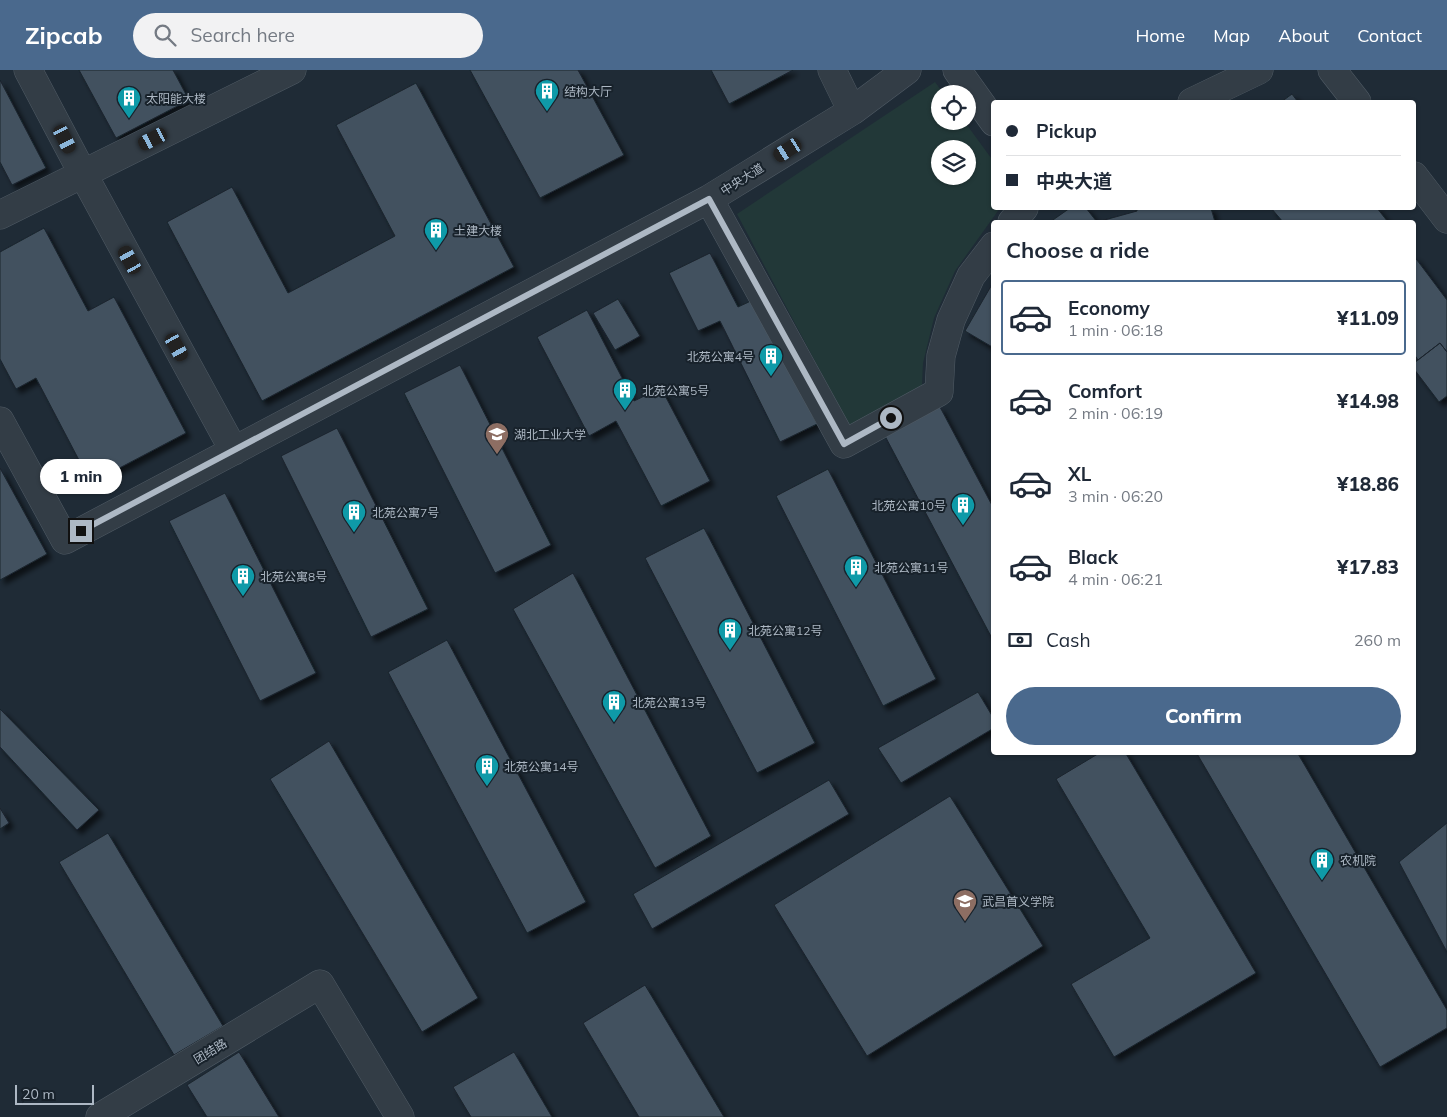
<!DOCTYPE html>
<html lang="en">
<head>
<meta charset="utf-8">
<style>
	:root { --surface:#fff; --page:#f2f2f3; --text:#1f2937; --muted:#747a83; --line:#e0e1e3; --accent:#4a698d }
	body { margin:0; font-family:Mulish,"Noto Sans SC",sans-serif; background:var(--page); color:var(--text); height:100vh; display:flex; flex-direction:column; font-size:19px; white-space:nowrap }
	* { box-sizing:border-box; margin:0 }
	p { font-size:16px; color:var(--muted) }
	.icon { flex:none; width:28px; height:28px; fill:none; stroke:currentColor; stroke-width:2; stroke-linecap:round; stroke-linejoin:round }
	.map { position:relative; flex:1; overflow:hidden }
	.side { position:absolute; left:991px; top:150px; width:425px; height:535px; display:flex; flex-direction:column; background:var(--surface); border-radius:5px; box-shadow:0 1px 4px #0004 }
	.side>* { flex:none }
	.guide { position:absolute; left:991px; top:30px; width:425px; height:110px; border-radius:5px; box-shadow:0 1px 4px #0004; display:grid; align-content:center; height:110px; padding:0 15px; background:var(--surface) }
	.fabs { position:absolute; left:931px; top:15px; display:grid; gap:10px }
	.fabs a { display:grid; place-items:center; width:45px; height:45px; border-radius:50%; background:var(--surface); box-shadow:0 1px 4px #0004; font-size:25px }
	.scale { position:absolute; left:15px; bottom:12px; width:79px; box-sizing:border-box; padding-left:5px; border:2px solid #adb8c4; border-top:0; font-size:14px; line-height:18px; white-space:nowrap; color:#adb8c4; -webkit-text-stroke:4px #18222b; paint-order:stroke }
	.end { position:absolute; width:22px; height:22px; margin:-11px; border:6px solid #adb8c4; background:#111; box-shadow:0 0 0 2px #111 }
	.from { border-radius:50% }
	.bubble { position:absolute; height:35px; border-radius:18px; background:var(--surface); box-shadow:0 1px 4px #0004; font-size:16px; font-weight:800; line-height:35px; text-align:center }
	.car { position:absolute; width:15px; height:30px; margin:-15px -8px; border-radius:6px; box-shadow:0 0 4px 1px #0007; background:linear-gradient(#222 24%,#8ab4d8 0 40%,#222 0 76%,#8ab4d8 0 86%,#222 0) }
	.guide b { display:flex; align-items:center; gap:18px; height:48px; font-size:19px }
	.guide b+b { border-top:1px solid var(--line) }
	.guide i { width:12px; height:12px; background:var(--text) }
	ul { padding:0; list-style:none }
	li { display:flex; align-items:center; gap:15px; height:75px; margin:0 10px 8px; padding:0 5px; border:2px solid transparent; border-radius:5px }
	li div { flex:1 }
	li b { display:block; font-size:19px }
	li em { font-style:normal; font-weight:800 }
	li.selected { border-color:var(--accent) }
	li>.icon { width:45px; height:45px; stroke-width:1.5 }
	h2 { padding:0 15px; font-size:22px; line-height:60px }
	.pay { display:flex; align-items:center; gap:12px; height:55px; padding:0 15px; font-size:19px }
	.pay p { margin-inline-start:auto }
	.primary-button { display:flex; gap:10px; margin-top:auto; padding:10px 15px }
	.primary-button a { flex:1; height:58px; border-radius:30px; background:var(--accent); color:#fff; font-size:20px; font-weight:800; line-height:58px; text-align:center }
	header { display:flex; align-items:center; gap:30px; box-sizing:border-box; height:70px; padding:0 25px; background:var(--accent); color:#fff }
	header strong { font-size:24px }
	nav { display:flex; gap:28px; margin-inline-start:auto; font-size:18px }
	.search { width:350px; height:45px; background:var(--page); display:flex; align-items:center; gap:12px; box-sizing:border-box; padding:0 18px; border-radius:28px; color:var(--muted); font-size:19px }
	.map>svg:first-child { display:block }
</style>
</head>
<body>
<header>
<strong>Zipcab</strong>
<div class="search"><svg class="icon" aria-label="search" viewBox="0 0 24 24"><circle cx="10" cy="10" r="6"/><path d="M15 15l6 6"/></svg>Search here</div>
<nav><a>Home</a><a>Map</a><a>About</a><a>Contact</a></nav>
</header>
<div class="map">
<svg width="1447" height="1047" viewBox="0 0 1447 1047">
	<defs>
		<filter id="shadow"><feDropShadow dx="4.5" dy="4.5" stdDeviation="2.5" flood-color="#0009"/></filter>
	</defs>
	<rect width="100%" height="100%" fill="#1f2b36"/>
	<path fill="#223838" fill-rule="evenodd" d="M935,12l9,12h-4v27h24l30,41v46h6l-45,63 -21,47 -11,45 -1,22 -71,44 -114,-215zM940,79h28v27h-28z"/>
	<path fill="#42515e" stroke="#1a242d" filter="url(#shadow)" d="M79,0h94l16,30 -73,38z
		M470,0h108l46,85 -84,43z
		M711,0h82l-64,34z
		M0,10l46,88 -34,17 -12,-23z
		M416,13l98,184 -252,134 -95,-179 65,-35 56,106 107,-57 -59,-111z
		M1292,24l6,8h-17z
		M1070,138h16l11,14 40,-11v-3h74l4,14h-165z
		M1271,138h106l11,14h-105z
		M44,158l44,83 26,-14 72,136 -95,50 -55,-105 -20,11 -16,-30v-107z
		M710,183l28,54 17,-8 62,125 -37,18 -60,-121 -22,10 -29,-58z
		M1414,186l33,44v52l-7,-9 -22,17 -4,-6z
		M994,211v67l-29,-17z
		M618,229l22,37 -25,14 -22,-37z
		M587,240l47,91 27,-13 49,93 -49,25 -45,-85 -27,15 -52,-99z
		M1440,273l7,9v44l-8,6 -25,-33v-6z
		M460,295l91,180 -56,28 -91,-180z
		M940,337l54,102v133l-109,-206z
		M337,358l91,181 -57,28 -90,-181z
		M0,398l47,86 -47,26z
		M828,399l108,210 -53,27 -107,-210z
		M225,423l91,180 -56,28 -91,-180z
		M704,458l111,215 -58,30 -112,-215z
		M573,503l138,263 -56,32 -142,-259z
		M447,570l139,262 -59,31 -139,-261z
		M978,622l16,27v9l-93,55 -23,-35z
		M0,639l99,101 -22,20 -77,-83z
		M329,671l149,257 -56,34 -152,-253z
		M1101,682h24l131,221 -142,84 -43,-73 79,-46 -94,-159z
		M1196,682h101l150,258v18l-67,39z
		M829,710l20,34 -197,115 -19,-35z
		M950,726l93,150 -176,110 -93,-151z
		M0,738l9,15 -9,6z
		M1447,753v129l-48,-90z
		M108,763l115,193 -49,29 -115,-193z
		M645,915l79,132h-85l-56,-94z
		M239,982l40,65h-72l-20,-32z
		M514,982l38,65h-81l-18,-30z"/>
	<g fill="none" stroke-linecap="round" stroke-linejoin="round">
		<g stroke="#505b65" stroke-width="29">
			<path id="street" d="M28,0l55,104 151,277
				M832,0l20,41
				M957,0l37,52
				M1332,0l25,32
				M1192,32l67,-32
				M1414,106l33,43
				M709,129l135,245 95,-52 2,-36 10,-36 20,-44 23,-30
				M0,145l292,-145
				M1012,152l12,-14
				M0,351l65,119 644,-341 143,-88 55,-41
				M100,1047l220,-133 80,133"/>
		</g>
		<use href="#street" stroke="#333d46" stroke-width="28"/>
	</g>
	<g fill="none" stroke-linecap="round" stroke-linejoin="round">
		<path stroke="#adb8c4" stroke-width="6" d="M81,461l628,-332 135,245 47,-26"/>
	</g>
	<defs>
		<g id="building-pin" transform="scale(1.25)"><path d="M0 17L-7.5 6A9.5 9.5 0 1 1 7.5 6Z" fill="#0f9aa8" stroke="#18222b"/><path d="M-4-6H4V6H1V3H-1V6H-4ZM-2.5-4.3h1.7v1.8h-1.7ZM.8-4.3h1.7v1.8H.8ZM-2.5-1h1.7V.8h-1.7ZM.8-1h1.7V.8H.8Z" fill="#fff"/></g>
		<g id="university-pin" transform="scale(1.25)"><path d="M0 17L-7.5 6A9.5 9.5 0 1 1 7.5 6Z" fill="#8d6e63" stroke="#18222b"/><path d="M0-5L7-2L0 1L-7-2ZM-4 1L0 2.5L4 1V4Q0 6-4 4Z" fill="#fff"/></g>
	</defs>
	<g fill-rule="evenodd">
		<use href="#building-pin" x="547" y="21"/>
		<use href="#building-pin" x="129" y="28"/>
		<use href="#building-pin" x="436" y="160"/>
		<use href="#building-pin" x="771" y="286"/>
		<use href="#building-pin" x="625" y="320"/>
		<use href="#university-pin" x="497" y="364"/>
		<use href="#building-pin" x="963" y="435"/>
		<use href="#building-pin" x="354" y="442"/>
		<use href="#building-pin" x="856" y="497"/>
		<use href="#building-pin" x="243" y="506"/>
		<use href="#building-pin" x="730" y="560"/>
		<use href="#building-pin" x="614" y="632"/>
		<use href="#building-pin" x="487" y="696"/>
		<use href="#building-pin" x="1322" y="790"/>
		<use href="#university-pin" x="965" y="831"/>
	</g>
	<g text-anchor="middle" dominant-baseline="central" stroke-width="4" stroke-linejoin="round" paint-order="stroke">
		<g font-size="12" fill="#adb8c4" stroke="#18222b" text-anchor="start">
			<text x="564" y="21">结构大厅</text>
			<text x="146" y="28">太阳能大楼</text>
			<text x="454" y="160">土建大楼</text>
			<text x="754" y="286" text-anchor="end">北苑公寓4号</text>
			<text x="642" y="320">北苑公寓5号</text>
			<text x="514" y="364">湖北工业大学</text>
			<text x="946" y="435" text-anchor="end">北苑公寓10号</text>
			<text x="372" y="442">北苑公寓7号</text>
			<text x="874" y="497">北苑公寓11号</text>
			<text x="260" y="506">北苑公寓8号</text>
			<text x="748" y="560">北苑公寓12号</text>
			<text x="632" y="632">北苑公寓13号</text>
			<text x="504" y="696">北苑公寓14号</text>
			<text x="1340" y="790">农机院</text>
			<text x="982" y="831">武昌首义学院</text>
		</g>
		<g font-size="12" fill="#adb8c4" stroke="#18222b">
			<text transform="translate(742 109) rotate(-32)">中央大道</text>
			<text transform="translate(210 981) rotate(-31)">团结路</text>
		</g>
	</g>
</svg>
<div class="fabs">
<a><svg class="icon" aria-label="locate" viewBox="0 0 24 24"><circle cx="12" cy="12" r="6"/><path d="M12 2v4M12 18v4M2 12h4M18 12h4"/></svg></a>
<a><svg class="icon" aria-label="layers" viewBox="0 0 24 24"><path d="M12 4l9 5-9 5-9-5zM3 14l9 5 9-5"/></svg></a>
</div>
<div class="scale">20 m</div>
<i class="end from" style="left:891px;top:348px"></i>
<i class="end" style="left:81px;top:461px"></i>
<div class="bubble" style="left:40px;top:389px;width:82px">1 min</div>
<i class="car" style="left:65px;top:69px;rotate:153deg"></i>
<i class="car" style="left:153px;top:69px;rotate:243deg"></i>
<i class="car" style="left:788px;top:80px;rotate:238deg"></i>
<i class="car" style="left:130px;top:190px;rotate:331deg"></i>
<i class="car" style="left:177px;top:277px;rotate:151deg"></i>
<div class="guide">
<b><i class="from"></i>Pickup</b>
<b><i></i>中央大道</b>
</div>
<section class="side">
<h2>Choose a ride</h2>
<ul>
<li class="selected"><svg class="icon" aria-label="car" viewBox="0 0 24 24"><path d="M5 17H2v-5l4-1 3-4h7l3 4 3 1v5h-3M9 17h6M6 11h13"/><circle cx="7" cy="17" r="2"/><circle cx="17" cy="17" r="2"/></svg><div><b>Economy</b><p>1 min · 06:18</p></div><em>¥11.09</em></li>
<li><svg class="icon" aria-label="car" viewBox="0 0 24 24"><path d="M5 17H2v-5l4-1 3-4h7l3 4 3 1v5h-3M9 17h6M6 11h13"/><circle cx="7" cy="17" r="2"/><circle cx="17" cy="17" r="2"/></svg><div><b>Comfort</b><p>2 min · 06:19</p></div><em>¥14.98</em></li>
<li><svg class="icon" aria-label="car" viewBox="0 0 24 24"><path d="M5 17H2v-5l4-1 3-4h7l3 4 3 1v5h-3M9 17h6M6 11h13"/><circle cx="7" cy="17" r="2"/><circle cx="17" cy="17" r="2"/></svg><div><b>XL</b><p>3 min · 06:20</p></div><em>¥18.86</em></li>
<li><svg class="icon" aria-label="car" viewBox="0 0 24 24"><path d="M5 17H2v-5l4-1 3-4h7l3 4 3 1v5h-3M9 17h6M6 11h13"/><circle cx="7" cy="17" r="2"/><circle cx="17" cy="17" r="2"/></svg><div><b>Black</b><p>4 min · 06:21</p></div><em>¥17.83</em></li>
</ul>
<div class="pay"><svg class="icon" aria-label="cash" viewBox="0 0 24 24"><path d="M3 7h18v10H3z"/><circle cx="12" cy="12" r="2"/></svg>Cash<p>260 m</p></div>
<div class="primary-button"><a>Confirm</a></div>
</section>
</div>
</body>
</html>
